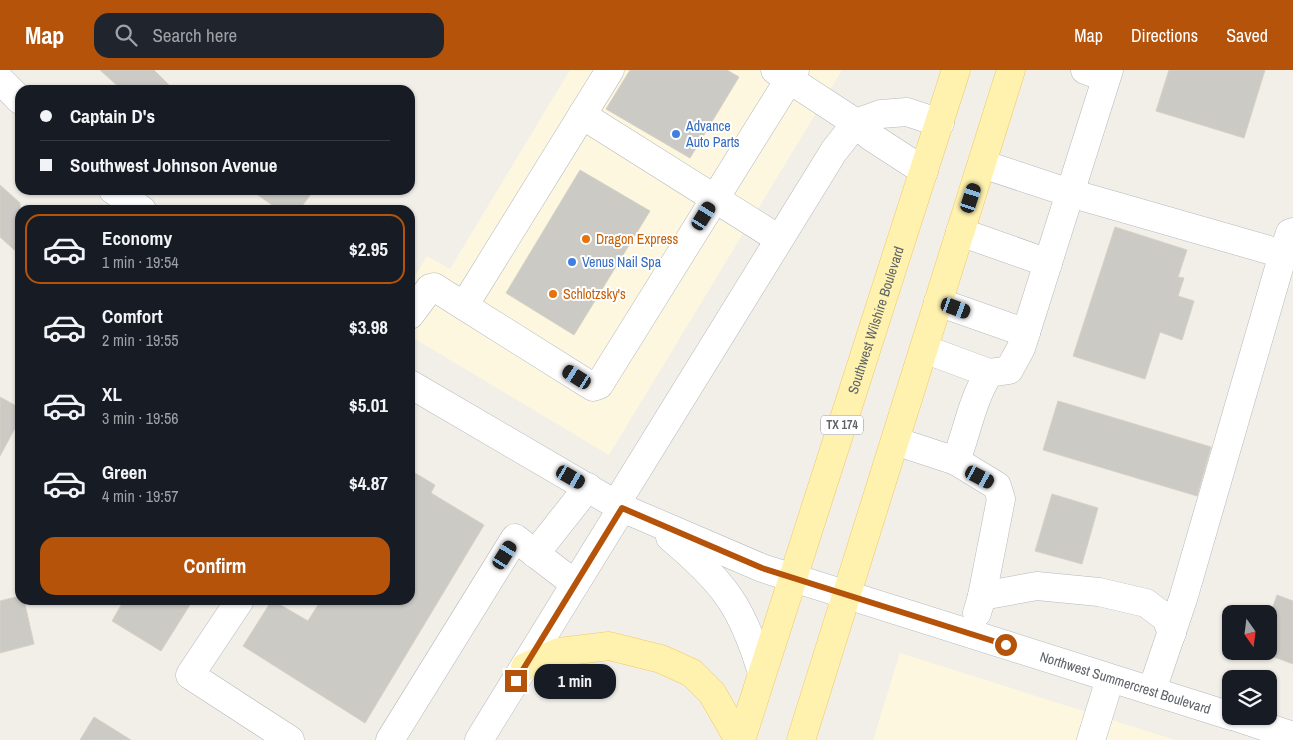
<!DOCTYPE html>
<html lang="en">
<head>
<meta charset="utf-8">
<style>
	:root { --surface:#171b24; --page:#20242c; --text:#f1f3f6; --muted:#9ea1a6; --line:#363941; --accent:#b45309 }
	body { margin:0; font-family:"Archivo Narrow",sans-serif; background:var(--page); color:var(--text); height:100vh; display:flex; flex-direction:column; font-size:19px; white-space:nowrap }
	* { box-sizing:border-box; margin:0 }
	p { font-size:16px; color:var(--muted) }
	.icon { flex:none; width:28px; height:28px; fill:none; stroke:currentColor; stroke-width:2; stroke-linecap:round; stroke-linejoin:round }
	.map { position:relative; flex:1; overflow:hidden }
	.drawer { position:absolute; left:15px; top:135px; width:400px; height:400px; display:flex; flex-direction:column; background:var(--surface); border-radius:15px; box-shadow:0 1px 4px #0004 }
	.drawer>* { flex:none }
	.banner { position:absolute; left:15px; top:15px; width:400px; height:110px; border-radius:15px; box-shadow:0 1px 4px #0004; display:grid; align-content:center; height:110px; padding:0 25px; background:var(--surface) }
	.needle { width:32px; rotate:166deg }
	.tools { position:absolute; left:1222px; top:535px; display:grid; gap:10px }
	.tools a { display:grid; place-items:center; width:55px; height:55px; border-radius:10px; background:var(--surface); box-shadow:0 1px 4px #0004; font-size:25px }
	.end { position:absolute; width:22px; height:22px; margin:-11px; border:6px solid #b45309; background:#fff; box-shadow:0 0 0 2px #fff }
	.from { border-radius:50% }
	.bubble { position:absolute; height:35px; border-radius:15px; background:var(--surface); box-shadow:0 1px 4px #0004; font-size:16px; font-weight:700; line-height:35px; text-align:center }
	.car { position:absolute; width:15px; height:30px; margin:-15px -8px; border-radius:6px; box-shadow:0 0 4px 1px #0007; background:linear-gradient(#222 24%,#8ab4d8 0 40%,#222 0 76%,#8ab4d8 0 86%,#222 0) }
	.banner b { display:flex; align-items:center; gap:18px; height:48px; font-size:19px }
	.banner b+b { border-top:1px solid var(--line) }
	.banner i { width:12px; height:12px; background:var(--text) }
	ul { padding:9px 0 0; list-style:none }
	li { display:flex; align-items:center; gap:15px; height:70px; margin:0 10px 8px; padding:0 15px; border:2px solid transparent; border-radius:15px }
	li div { flex:1 }
	li b { display:block; font-size:19px }
	li em { font-style:normal; font-weight:700 }
	li.on { border-color:var(--accent) }
	li>.icon { width:45px; height:45px; stroke-width:1.5 }
	.button { display:flex; gap:10px; margin-top:auto; padding:10px 25px }
	.button a { flex:1; height:58px; border-radius:15px; background:var(--accent); color:#fff; font-size:20px; font-weight:700; line-height:58px; text-align:center }
	header { display:flex; align-items:center; gap:30px; box-sizing:border-box; height:70px; padding:0 25px; background:var(--accent); color:#fff }
	header strong { font-size:24px }
	nav { display:flex; gap:28px; margin-inline-start:auto; font-size:18px }
	.search { width:350px; height:45px; background:var(--page); display:flex; align-items:center; gap:12px; box-sizing:border-box; padding:0 18px; border-radius:15px; color:var(--muted); font-size:19px }
	.map>svg:first-child { display:block }
</style>
</head>
<body>
<header>
<strong>Map</strong>
<div class="search"><svg class="icon" aria-label="search" viewBox="0 0 24 24"><circle cx="10" cy="10" r="6"/><path d="M15 15l6 6"/></svg>Search here</div>
<nav><a>Map</a><a>Directions</a><a>Saved</a></nav>
</header>
<div class="map">
<svg width="1293" height="670" viewBox="0 0 1293 670">
	<rect width="100%" height="100%" fill="#f1efe8"/>
	<path fill="#fef7e0" d="M570,0h272l-233,385 -199,-119v-52l17,-28 23,13z
		M900,583l275,87h-302z"/>
	<path fill="#cccac5" stroke="#d6d1c6" d="M100,0h54l20,20h-52z
		M630,0h97l12,7 -49,81 -84,-49z
		M1169,0h96l-21,68 -88,-27z
		M580,100l70,41 -76,124 -68,-42z
		M0,115l20,18v52l-20,-18z
		M251,120h63l-15,20h-20z
		M1115,157l72,23 -9,27 6,1 -6,18 16,5 -12,39 -22,-8 -15,47 -72,-23z
		M0,327l20,11v11l-20,37z
		M1058,331l153,46 -14,49 -154,-46z
		M410,400l25,15 -4,8 53,32 -119,198 -122,-77 29,-46 36,21 13,-21h89z
		M1052,424l46,14 -16,56 -47,-13z
		M1277,525l16,6v63l-24,-9v-37z
		M20,526v4h4l10,44 -34,9v-52z
		M124,530h69l-32,51 -49,-30z
		M94,647l37,23h-51z"/>
	<g fill="none" stroke-linecap="round" stroke-linejoin="round">
		<g stroke="#b5b8bc" stroke-width="29">
			<g id="minor">
				<path d="M610,0l-146,236 129,81 6,-2 196,-315"/>
				<path d="M1085,0l21,8"/>
				<path d="M0,10l20,20"/>
				<path d="M582,45l197,124"/>
				<path d="M982,94l88,29 213,61"/>
				<path d="M924,101l-54,-35 -14,-13 25,-9 26,-2 33,11"/>
				<path d="M113,120l29,20"/>
				<path d="M960,162l88,31"/>
				<path d="M938,232l88,31"/>
				<path d="M410,245l20,-27 4,-1 30,19"/>
				<path d="M924,279l65,24"/>
				<path id="s1" d="M410,314l212,124 140,60 469,148"/>
				<path d="M895,371l61,20"/>
				<path d="M616,434l218,-353 22,-28 -81,-53"/>
				<path d="M670,467c53,45 72,68 92,136"/>
				<path d="M535,484l53,-67"/>
				<path d="M982,526l19,-97 -4,-13 -41,-25c11,-29 16,-61 33,-88l20,-3 12,-22 88,-278"/>
				<path d="M240,530l-50,75 100,65"/>
				<path d="M977,543l5,-17 55,-10 62,6 47,11 20,15 6,15"/>
				<path d="M1152,620l31,-91 100,-345 7,-21 3,-1"/>
				<path d="M1233,646l60,20"/>
				<path d="M390,670l125,-202 60,46"/>
				<path d="M479,670l143,-232"/>
				<path d="M1091,670l19,-61"/>
			</g>
		</g>
		<g stroke="#f2c960" stroke-width="29">
			<g id="major">
				<path d="M525,597l34,-15 50,-6 52,13 31,14 20,20 27,47"/>
				<path id="s2" d="M741,670l215,-670"/>
				<path d="M801,670l210,-670"/>
			</g>
		</g>
		<use href="#minor" stroke="#fff" stroke-width="28"/>
		<use href="#major" stroke="#fff2af" stroke-width="28"/>
	</g>
	<g fill="none" stroke-linecap="round" stroke-linejoin="round">
		<path stroke="#b45309" stroke-width="6" d="M516,611l106,-173 140,60 244,77"/>
	</g>
	<g fill="#3f7fe0" stroke="#fff" stroke-width="2">
		<circle cx="676" cy="64" r="5"/>
		<circle cx="572" cy="192" r="5"/>
	</g>
	<g fill="#e8710a" stroke="#fff" stroke-width="2">
		<circle cx="586" cy="169" r="5"/>
		<circle cx="553" cy="224" r="5"/>
	</g>
	<g text-anchor="middle" dominant-baseline="central" stroke-width="4" stroke-linejoin="round" paint-order="stroke">
		<rect fill="#fff" stroke="#8f9295" stroke-width="1" x="821" y="345.5" width="42" height="19" rx="4"/>
		<g font-size="12" font-weight="bold" fill="#5f6368">
			<text x="842" y="355">TX 174</text>
		</g>
		<g font-size="14" fill="#366cbe" stroke="#fff" text-anchor="start">
			<text x="686" y="56">Advance<tspan x="686" dy="16">Auto Parts</tspan></text>
			<text x="582" y="192">Venus Nail Spa</text>
		</g>
		<g font-size="14" fill="#c56008" stroke="#fff" text-anchor="start">
			<text x="596" y="169">Dragon Express</text>
			<text x="563" y="224">Schlotzsky's</text>
		</g>
		<g font-size="14" fill="#5f6368" stroke="#fff">
			<text stroke="none"><textPath href="#s2" startOffset="441">Southwest Wilshire Boulevard</textPath></text>
			<text stroke="none"><textPath href="#s1" startOffset="779">Northwest Summercrest Boulevard</textPath></text>
		</g>
	</g>
</svg>
<div class="tools">
<a><svg class="needle" viewBox="-14 -14 28 28"><path d="M0-13l5 13h-10z" fill="#e53935"/><path d="M0 13l5-13h-10z" fill="#9ea1a6"/></svg></a>
<a><svg class="icon" aria-label="layers" viewBox="0 0 24 24"><path d="M12 4l9 5-9 5-9-5zM3 14l9 5 9-5"/></svg></a>
</div>
<i class="end from" style="left:1006px;top:575px"></i>
<i class="end" style="left:516px;top:611px"></i>
<div class="bubble" style="left:534px;top:594px;width:82px">1 min</div>
<i class="car" style="left:971px;top:128px;rotate:18deg"></i>
<i class="car" style="left:704px;top:146px;rotate:32deg"></i>
<i class="car" style="left:956px;top:238px;rotate:110deg"></i>
<i class="car" style="left:577px;top:307px;rotate:302deg"></i>
<i class="car" style="left:571px;top:407px;rotate:120deg"></i>
<i class="car" style="left:980px;top:407px;rotate:118deg"></i>
<i class="car" style="left:505px;top:485px;rotate:32deg"></i>
<div class="banner">
<b><i class="from"></i>Captain D's</b>
<b><i></i>Southwest Johnson Avenue</b>
</div>
<section class="drawer">
<ul>
<li class="on"><svg class="icon" aria-label="car" viewBox="0 0 24 24"><path d="M5 17H2v-5l4-1 3-4h7l3 4 3 1v5h-3M9 17h6M6 11h13"/><circle cx="7" cy="17" r="2"/><circle cx="17" cy="17" r="2"/></svg><div><b>Economy</b><p>1 min · 19:54</p></div><em>$2.95</em></li>
<li><svg class="icon" aria-label="car" viewBox="0 0 24 24"><path d="M5 17H2v-5l4-1 3-4h7l3 4 3 1v5h-3M9 17h6M6 11h13"/><circle cx="7" cy="17" r="2"/><circle cx="17" cy="17" r="2"/></svg><div><b>Comfort</b><p>2 min · 19:55</p></div><em>$3.98</em></li>
<li><svg class="icon" aria-label="car" viewBox="0 0 24 24"><path d="M5 17H2v-5l4-1 3-4h7l3 4 3 1v5h-3M9 17h6M6 11h13"/><circle cx="7" cy="17" r="2"/><circle cx="17" cy="17" r="2"/></svg><div><b>XL</b><p>3 min · 19:56</p></div><em>$5.01</em></li>
<li><svg class="icon" aria-label="car" viewBox="0 0 24 24"><path d="M5 17H2v-5l4-1 3-4h7l3 4 3 1v5h-3M9 17h6M6 11h13"/><circle cx="7" cy="17" r="2"/><circle cx="17" cy="17" r="2"/></svg><div><b>Green</b><p>4 min · 19:57</p></div><em>$4.87</em></li>
</ul>
<div class="button"><a>Confirm</a></div>
</section>
</div>
</body>
</html>
